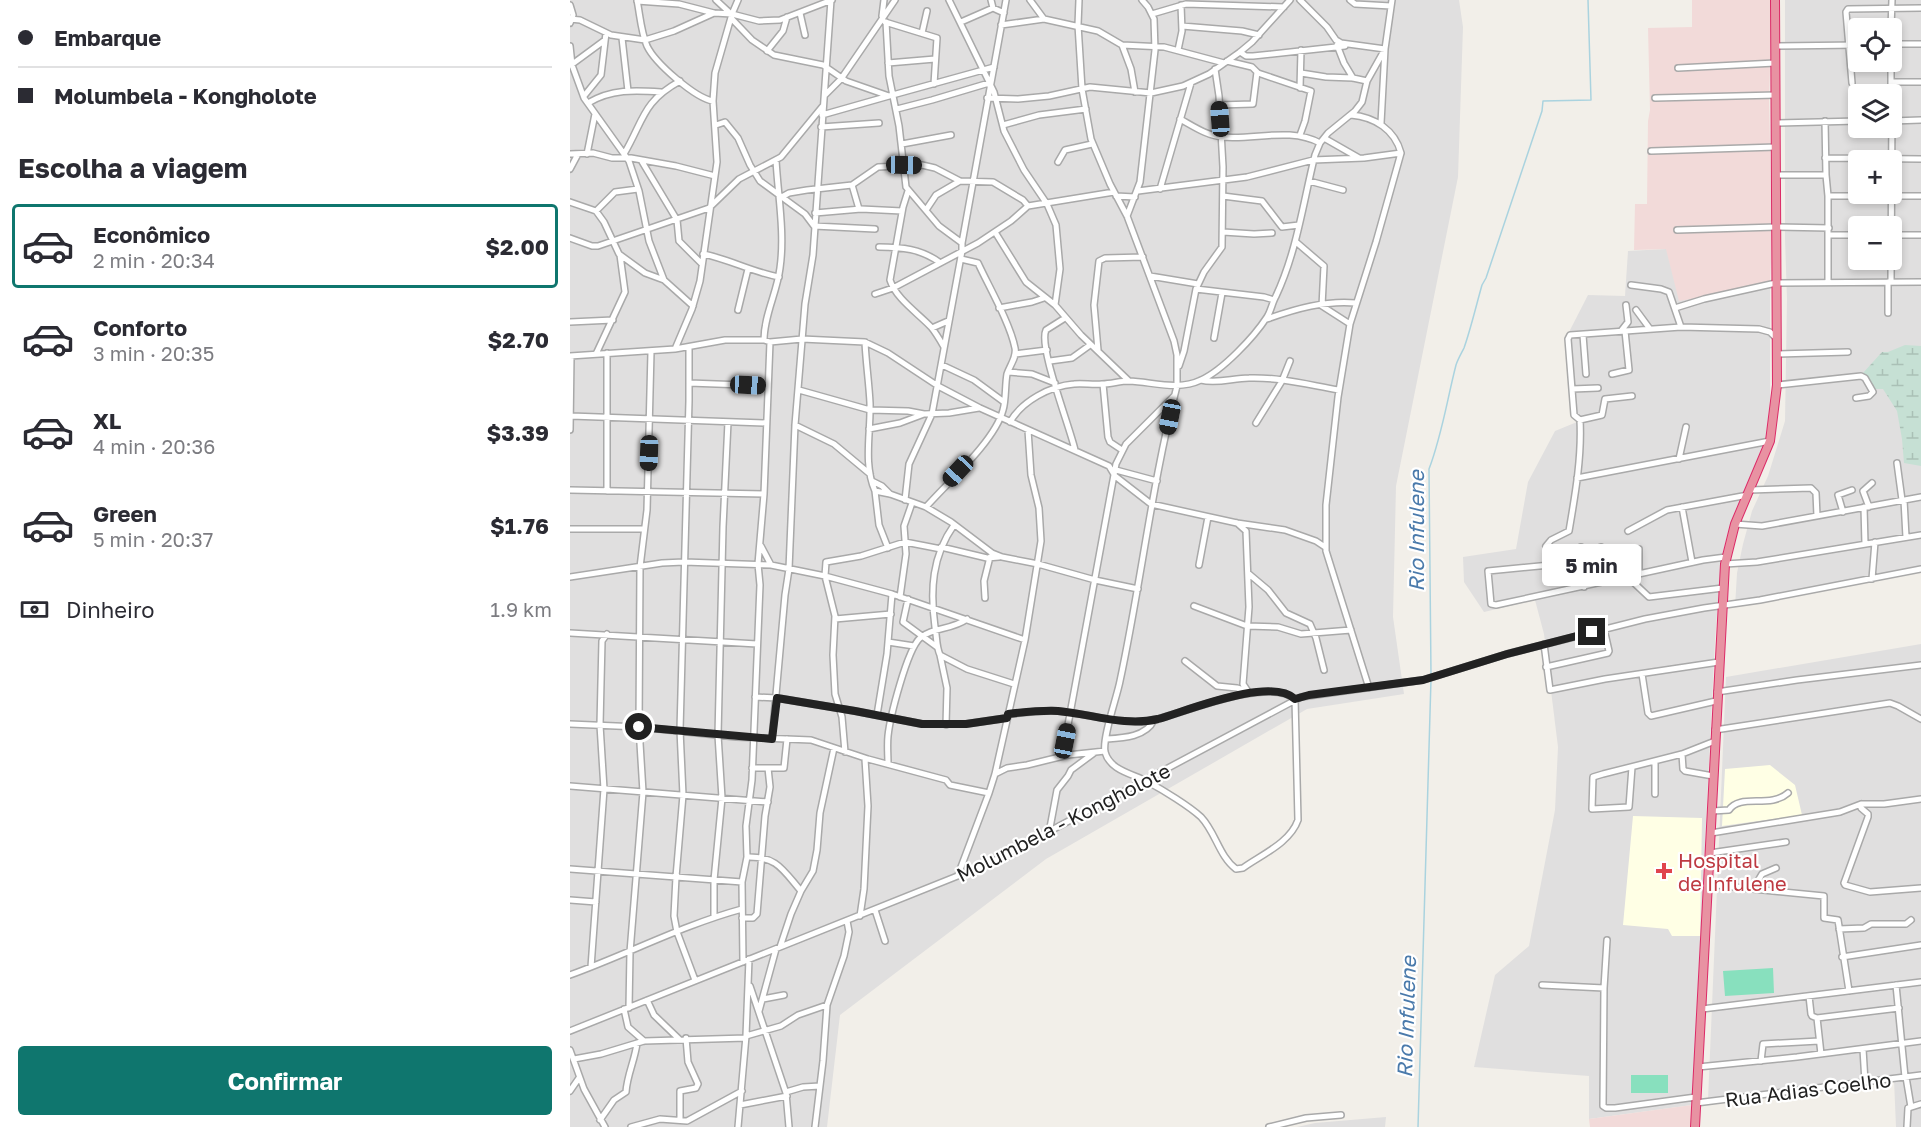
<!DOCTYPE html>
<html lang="pt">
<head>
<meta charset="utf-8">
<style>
	:root { --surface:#fff; --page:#f7f7f7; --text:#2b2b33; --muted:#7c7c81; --line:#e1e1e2; --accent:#0f766e }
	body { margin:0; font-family:"Golos Text",sans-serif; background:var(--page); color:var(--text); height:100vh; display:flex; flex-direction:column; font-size:22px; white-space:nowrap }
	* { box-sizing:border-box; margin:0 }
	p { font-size:20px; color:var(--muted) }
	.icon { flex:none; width:33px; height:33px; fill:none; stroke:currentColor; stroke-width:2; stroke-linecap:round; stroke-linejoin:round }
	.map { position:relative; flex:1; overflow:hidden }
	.drawer { display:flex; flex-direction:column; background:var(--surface); width:570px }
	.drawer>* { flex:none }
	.guide { display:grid; align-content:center; height:132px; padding:0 18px; background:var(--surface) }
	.controls { position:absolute; left:1278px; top:18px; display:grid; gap:12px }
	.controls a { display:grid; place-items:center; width:54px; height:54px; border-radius:6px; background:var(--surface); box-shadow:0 3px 9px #0003; font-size:30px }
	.end { position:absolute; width:27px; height:27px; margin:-14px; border:8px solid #222; background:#fff; box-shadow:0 0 0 3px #fff }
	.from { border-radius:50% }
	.bubble { position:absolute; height:42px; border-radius:6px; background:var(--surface); box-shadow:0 3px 9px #0003; font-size:20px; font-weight:700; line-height:42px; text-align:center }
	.car { position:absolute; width:18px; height:36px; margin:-18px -9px; border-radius:8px; box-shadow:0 0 4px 2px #0007; background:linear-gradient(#222 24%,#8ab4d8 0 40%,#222 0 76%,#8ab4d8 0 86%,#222 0) }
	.guide b { display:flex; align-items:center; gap:21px; height:57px; font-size:22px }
	.guide b+b { border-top:2px solid var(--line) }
	.guide i { width:15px; height:15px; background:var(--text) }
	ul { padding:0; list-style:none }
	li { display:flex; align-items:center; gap:18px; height:84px; margin:0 12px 9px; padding:0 6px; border:3px solid transparent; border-radius:6px }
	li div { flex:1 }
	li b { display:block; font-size:22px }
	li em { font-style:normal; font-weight:700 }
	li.on { border-color:var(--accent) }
	li>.icon { width:54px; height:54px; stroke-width:1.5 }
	h2 { padding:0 18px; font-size:27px; line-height:72px }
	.pay { display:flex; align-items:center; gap:15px; height:66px; padding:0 18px; font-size:22px }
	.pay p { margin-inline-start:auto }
	.primary-button { display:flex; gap:12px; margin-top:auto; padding:12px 18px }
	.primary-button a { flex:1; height:69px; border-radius:6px; background:var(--accent); color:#fff; font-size:24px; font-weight:700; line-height:69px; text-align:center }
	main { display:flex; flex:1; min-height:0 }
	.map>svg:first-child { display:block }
</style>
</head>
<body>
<main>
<section class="drawer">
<div class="guide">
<b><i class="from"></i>Embarque</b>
<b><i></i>Molumbela - Kongholote</b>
</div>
<h2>Escolha a viagem</h2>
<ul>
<li class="on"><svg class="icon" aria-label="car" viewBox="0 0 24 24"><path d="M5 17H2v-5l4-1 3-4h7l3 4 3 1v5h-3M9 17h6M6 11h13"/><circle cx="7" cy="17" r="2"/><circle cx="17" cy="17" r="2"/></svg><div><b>Econômico</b><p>2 min · 20:34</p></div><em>$2.00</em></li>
<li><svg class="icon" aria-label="car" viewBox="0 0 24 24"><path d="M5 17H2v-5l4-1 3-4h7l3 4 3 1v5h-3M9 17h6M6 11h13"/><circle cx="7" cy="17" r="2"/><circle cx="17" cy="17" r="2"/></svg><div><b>Conforto</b><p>3 min · 20:35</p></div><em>$2.70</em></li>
<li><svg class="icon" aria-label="car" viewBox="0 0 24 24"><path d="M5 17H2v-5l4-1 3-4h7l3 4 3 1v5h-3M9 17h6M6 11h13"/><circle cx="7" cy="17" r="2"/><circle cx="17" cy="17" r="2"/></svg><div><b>XL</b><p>4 min · 20:36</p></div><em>$3.39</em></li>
<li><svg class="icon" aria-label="car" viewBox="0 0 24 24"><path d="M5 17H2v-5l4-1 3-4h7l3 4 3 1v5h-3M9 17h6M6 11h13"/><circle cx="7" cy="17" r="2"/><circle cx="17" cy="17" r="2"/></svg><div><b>Green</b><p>5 min · 20:37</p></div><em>$1.76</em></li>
</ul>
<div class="pay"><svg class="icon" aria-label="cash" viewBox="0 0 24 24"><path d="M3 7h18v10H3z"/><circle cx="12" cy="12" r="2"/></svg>Dinheiro<p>1.9 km</p></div>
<div class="primary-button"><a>Confirmar</a></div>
</section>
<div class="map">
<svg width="1351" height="1127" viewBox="0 0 1351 1127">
	<defs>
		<pattern id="wetland-marsh" width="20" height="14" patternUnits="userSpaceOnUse" patternTransform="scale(1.5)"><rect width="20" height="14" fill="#c6e0d4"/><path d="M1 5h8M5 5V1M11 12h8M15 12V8" fill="none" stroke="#aac0b6"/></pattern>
	</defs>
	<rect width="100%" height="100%" fill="#f2efe9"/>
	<path fill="#e0dfdf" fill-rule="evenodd" d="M0,0h889l4,27 -5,150 -62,309 -3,131 11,77 -97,15 -261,150 -206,156 -13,112h-257z
		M1215,0h136v571l-186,36 2,-34 6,-29 9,-33 16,-35 17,-55 2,-122 -2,-60zM1288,28h34v34h-34zM1288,94h34v34h-34zM1288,160h34v34h-34zM1288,226h34v34h-34z
		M1096,249l104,36v115l-4,37 -39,99 -6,24 -6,81 -23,464 -103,14v-43l-115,-9 21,-92 34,-29 26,-136 3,-63 -14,-113 -9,-34 -51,12 -20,-30 -1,-25 53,-8 12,-67 27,-51 22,-9 -9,-88 20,-39 37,1 3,-45z
		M1351,644v483h-25l-2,-47 -186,20 18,-423z
		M816,1117l-1,10h-88l18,-4z"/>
	<path fill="#f2dad9" d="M1122,0h80l-3,100 3,135 -2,50 -91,16 -13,-52 -32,1 1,-46h12l1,-83 2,-11 -2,-82 44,-1z
		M1122,1105l-1,22h-101l-1,-8z"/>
	<path fill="#ffffe5" d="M1200,765l25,20 7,30 -80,11 3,-57z
		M1063,816l69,2 -2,118h-28l-4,-7 -45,-4z"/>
	<path fill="url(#wetland-marsh)" d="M1335,345l16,1v120l-17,-3 -2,-24 -5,-28 -14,-22h-9l-11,-16 19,-21h6z"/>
	<path fill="#88e0be" d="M1203,968l1,25 -49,3 -2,-25z
		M1061,1075h37v18h-37z"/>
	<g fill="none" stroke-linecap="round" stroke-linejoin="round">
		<path stroke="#aad3df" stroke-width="1.5" d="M861,675l-2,-206c13,-34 18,-69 27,-104 2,-6 5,-11 8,-17 7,-20 12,-42 18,-63l4,-7 56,-167 1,-10 48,-1 -3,-100
			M848,1127l13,-448"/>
		<g stroke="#a9a9a9" stroke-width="8">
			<path id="minor" d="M67,0c3,15 4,32 10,46 8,17 48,52 66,55
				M146,0l14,13
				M379,0l45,92 10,39 20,39 23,34 9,21 4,44 -5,36
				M421,0l2,8 11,5
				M460,0l14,19
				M730,0l27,27 9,13 5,3 44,6 -4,74
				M780,0l5,4 36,2
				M67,1l42,3 35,9
				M0,5l3,10 -3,8
				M230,13l5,22
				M582,14l34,-10 98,3
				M312,16l2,-16
				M161,18l21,22 22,15 49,10 23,16 43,15 105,-29
				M0,19l10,1 31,15 34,5 29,-9 40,-18 18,1 27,7 21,-1 52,-20
				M315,22l52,16 -3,46
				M316,22l3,54 10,50 7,61 33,39 23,17
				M391,22l32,-14
				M431,25l43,-6 54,12 24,14 42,2 60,16
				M612,26l60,5 17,4
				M1321,28l1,-28
				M352,33l5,-22
				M52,38l6,53
				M1322,44h29
				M552,45l9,24 4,23
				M767,45l7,18 9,15
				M0,46l2,19 12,33 45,63 10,30 10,50 15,39 29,26
				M1206,46l82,-1
				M608,50l4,-19 -1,-26
				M197,51l16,-20 4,-14
				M670,52l6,4h7l92,-10
				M657,61l25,6 6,6 53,18 -6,30 -5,14
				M1321,62v32
				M318,63l47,-4
				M1,65l34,-25
				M1108,68l97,-5
				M731,73l25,4 27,1 14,3
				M1321,82h30
				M1282,83l-6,-71 2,-3 73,-1
				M730,88l1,-38
				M255,95l16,-16 54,-79
				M14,96l17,-21 5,-42
				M417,98l31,1 31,-3 41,-9 61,6 32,-7 26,-12 31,-22 12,-10 38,-42
				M1085,98l121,-3
				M18,103c23,-14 47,-13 73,-11
				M649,105l34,-1 4,-32
				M327,109l35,-9 57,-17
				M252,115l67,-19
				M781,115c24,2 44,15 50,38l-25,89 -26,82 -12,73 -12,108v46l43,137
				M610,119c13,7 27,17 43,18 32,3 67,-10 97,6
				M1255,121l1,54 2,21v86
				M1322,121l29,-1
				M1206,123l82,-2
				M146,125l9,-3 13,16 12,27 10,16 45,33 9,12 61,3
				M433,125l36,-10 47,-6
				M251,127l58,-4
				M754,138l35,20
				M332,144l49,-9
				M1081,151l125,-4
				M0,154l23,-1 19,5h19l45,8 39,10
				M17,154l8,-40
				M54,154c20,-34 18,-52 56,-73
				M1255,158l96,1
				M71,160l36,60 2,21 23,23
				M488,162l7,-12 27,-6
				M0,169l8,-15
				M1205,175h51
				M739,181l34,9
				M282,185l7,24
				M590,189l31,-106
				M338,191l-5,16 -13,73c6,19 28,33 41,47 5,6 9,13 13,20
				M568,191l109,-14 66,-17 51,-2 37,-5
				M546,196l19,1
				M653,196l39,5 20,26 17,-2
				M1258,196h93
				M210,198l9,-5 18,-3 45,-5 26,-18 44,-2 13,3 25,13 33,1 30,18 5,6
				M0,202l26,9 8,11 15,32 26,19 19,7
				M356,210l10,-15 24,-14
				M26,211l19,-19 23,-3
				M245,213l46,-4 41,2
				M557,216l13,-34 15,-132 -1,-31 -6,-12 -6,-7
				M1107,230l99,-3 53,1
				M425,232l31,50 29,23 26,30 48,46
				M653,232l31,2 18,-1
				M1259,235h29
				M1322,235h29
				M0,238l22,8h6l111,-38 30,-29 42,-22 41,-50
				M726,242l28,24 -2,40 28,18
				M309,247c23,0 42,2 60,15
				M133,254c26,5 49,18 76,23
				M580,276l48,8
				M1318,282v31
				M1321,282l1,-177
				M1061,285l30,4 8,3 12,35
				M626,289l68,8 10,3
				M305,294l18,-6 85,-45 33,-22 17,-15 86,-14
				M429,308l33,-6 12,-4
				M1105,308l29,-9 72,-16 145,-1
				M168,310l10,-41
				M1066,310l14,19
				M495,318l-19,12c-8,16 24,97 29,120
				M697,319c28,-10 59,-19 89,-16
				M0,322l43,-2
				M362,328l16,-7
				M1051,331l7,-9 -2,-17
				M1013,335l3,39
				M644,338l8,-45
				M194,340c0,-25 13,-47 16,-72 5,-35 -2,-72 -4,-108
				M295,342c1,21 4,41 5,61 1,29 -7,61 5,88l15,3 36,13 25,15 41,31 10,4 36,7 57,16 43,9
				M119,347v54l-9,329 3,65 -7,82 -2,39 3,16 18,48
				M105,349l50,-9h39l6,2 32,-3 63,3 23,11 50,33 42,22 129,58 6,10 36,28 86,19 48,7 31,11 9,6
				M528,350l-4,-45 5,-44 6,-3 38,-1
				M37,353v138
				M26,354l29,-62 -5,-37
				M445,354l32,-4
				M1207,354l71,-2
				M0,356l105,-7 17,-40 8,-28 17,-119 -4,-61 2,-28 17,-59 6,-14
				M480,361l22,-3 18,-13
				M372,365l32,15 30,22
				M609,366l5,-15 12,-62 8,-17 18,-25 1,-80 -4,-71 -4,-27
				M438,372l24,2 23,9
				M1042,374l17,-4 -4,-39
				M631,380c16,4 32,-2 48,-2 30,-1 60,7 90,12
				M119,383l79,3
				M533,384l5,53 2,5 12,8
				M1207,385l84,-9 4,2 8,14 -4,4 -13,2
				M1002,389l26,-1
				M229,390l71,20 38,1 16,3
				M1,416l195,7
				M1010,420l22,-5 3,-16 27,-3
				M440,422c12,-21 40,-36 64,-38 9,-1 19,1 28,0 9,0 18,-3 27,-3 24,1 49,10 72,-1 22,-10 53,-43 66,-63 4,-6 5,-14 9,-21 21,-45 27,-93 39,-141l5,-12 8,-10 27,-22 7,-9 5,-21 18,-32 7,-49
				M686,423l26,-42 8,-20
				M225,425l39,19 36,30
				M299,429l31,-6 24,-9 25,-1 30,-5
				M0,430l1,-74
				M1109,459l7,-32
				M1327,463l5,37
				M546,470l41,11
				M1007,478l193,-37
				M302,481l10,5 8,8
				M0,490l194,4
				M1180,490l61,-2 5,5 1,23
				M305,491l4,34 9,23
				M335,500l4,-36 23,-50 30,-163v-8l44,-243
				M1334,500l2,37
				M356,507c22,-25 69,-66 77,-97 3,-9 2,-25 4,-36 3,-9 10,-17 8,-26 -5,-25 -26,-61 -37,-85l-17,-4
				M1112,507l10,55
				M1294,507l1,37
				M1299,507l-6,-16 9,-8
				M1273,512l-5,-17 14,-5
				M667,523l9,8 3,76 -6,77 6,9
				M1165,524l27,2 159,-29
				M384,525c-22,31 -24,65 -19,102 2,10 1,19 5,28l27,14 47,15
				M0,529h73
				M1058,531l39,-21 81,-15
				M191,546l10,19
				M976,546l5,-6 18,-9c6,-35 13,-74 11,-111l-6,-5 -6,-76 2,-4 111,-8 78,2 11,3 7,7
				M371,547l46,11 12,-1
				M1011,547l3,40
				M1031,547l4,35
				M1069,549v25
				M1011,562l-93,9 3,33 5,1 207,-45 23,-3
				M1155,564l32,-2 164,-27
				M629,565l9,-48
				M679,574l19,16 18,23 24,11 6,14 8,32
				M0,577l92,-14 22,-1 87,3 54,11 67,18 133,46
				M1302,579l3,-37
				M1063,582l16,15 74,-9
				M330,597l6,-43 -2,-28 8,-23
				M415,598l-1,-17 6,-24
				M338,599l-5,23 34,25
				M624,606l53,20 31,1 23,7 50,-4
				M265,619l56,-5
				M0,633l187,11
				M318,642l26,4
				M974,644l6,46 55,-11 114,-17
				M370,655l7,33 -1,37
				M615,661l32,25 20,2 10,3
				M976,667l62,-14 1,-2 -5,-22
				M1072,674l6,39 3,3 65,-15
				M1147,692l80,-12 124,-15
				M185,697l22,1 78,13 67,13h44l41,-6
				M438,714c17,-1 34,-4 50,-3 33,3 68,16 100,8 30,-8 111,-42 137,-20l3,121c-8,23 -37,35 -55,48l-7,1c-17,-13 -20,-36 -35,-52 -12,-11 -38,-27 -53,-35 -14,-8 -38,-11 -43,-30 -3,-14 12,-55 15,-71 21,-98 32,-198 57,-295v-31l-3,-14 -47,-125 -17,-32 -19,-45 -9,-50 -4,-64 1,-25
				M307,715l10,-61 5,-60
				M0,724l69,3 97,10 75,3 57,19 78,21 4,5 39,8
				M1145,730l175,-27 8,3 23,13
				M202,739l13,-144 4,-26 6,-144 10,-121 8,-49 18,-255
				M536,739c17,-1 40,-2 48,-19
				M275,752l-3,-35 -7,-23 -2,-39 2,-39 -10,-40 1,-14 35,-6 44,-14 36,7
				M1112,754l1,15 2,2 28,5
				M496,755l-1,-14 51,-277 10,-20 48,-48
				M318,764c0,-9 -1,-19 0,-28 2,-19 19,-86 32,-98 13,-11 32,-8 47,-19
				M1062,767l-3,40 -37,2 1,-32 10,-3 79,-20 33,-13
				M182,768h32l3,-29
				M425,774l12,-6 20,-3 41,-10 37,-4
				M0,786l198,16
				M1085,794v-33
				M1351,799l-37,5h-23v4l7,6v3l-24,66 1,2 25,7 51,-4
				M1142,811l17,-1c11,-17 41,-1 59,-17
				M479,833l8,-43 11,-14 3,-6 23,-17
				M1141,833l129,-21 21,-8
				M1140,853l76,-11
				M177,857c30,-1 36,13 54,34
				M0,869l172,13
				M388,875l31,-82 6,-19 30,-134 16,-99 -2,-33 -8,-33 -3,-45
				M1138,884l45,5 9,-15 14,-6
				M1183,889l71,7v22l14,2 11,71
				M0,900l26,2
				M305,910l10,31
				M290,916l4,-27 4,-83 -3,-47
				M144,917v-37l8,-82 -4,-63 5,-208 5,-105
				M172,918h11l4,-4 8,-98 5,-29 -2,-19
				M1269,929l25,-1 7,-4h35l5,-4
				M1037,940l-3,48 -1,118 3,2h9l81,-11
				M210,947l11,-33 10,-23 12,-20 4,-21 3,-37 14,-65
				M1272,957l79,-12
				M173,962l-1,-80 5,-25 -1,-31 6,-46 8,-195 -2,-21 6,-70 6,-152
				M21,967l13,-178 -4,-64 1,-43 1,-41 5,-7
				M0,975c58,-21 113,-50 172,-66
				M972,985l62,3
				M1326,985l9,92
				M180,986l36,107 3,34
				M1239,996l2,18 1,2 5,2 82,-10
				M193,999l21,-4
				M77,1000l7,15 25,24
				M59,1008l1,-56 13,-160 -4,-65 1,-160 7,-57 4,-158
				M54,1009l4,18 16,14
				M1132,1009l219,-27
				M189,1011l17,-62
				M1247,1018l4,36
				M0,1031l420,-168 311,-166 122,-17 84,-26 138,-35 59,-11 56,-8 161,-31
				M176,1036l35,-10 17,-11 29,-10
				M1293,1049l2,33
				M0,1050l14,39 21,38
				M4,1059l27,-5 43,-13 102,-3
				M1191,1061l2,-17 56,-3
				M1128,1067l99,-10 124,-16
				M1336,1077l5,30
				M0,1091l9,-13
				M216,1092l17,-5 17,-1
				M1126,1103l225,-28
				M170,1105l47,-9
				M30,1120l14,-20 12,-8c1,-17 9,-32 11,-49
				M110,1120v-29l16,-3 2,-4 -10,-22 -2,-24
				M61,1127l29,-8 27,2 55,-30
				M168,1127l8,-91 3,-77
				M245,1127l8,-66 4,-56 17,-49 5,-24 -2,-11
				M699,1127l37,-9 35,-3
				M1337,1127l1,-19 13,-4"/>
		</g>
		<g stroke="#dc2a67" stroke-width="10">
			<path id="highway" d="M1125,1127l30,-563 10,-40 35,-83 7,-56 -2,-385"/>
		</g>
		<use href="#minor" stroke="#fff" stroke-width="5"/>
		<use href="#highway" stroke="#e892a2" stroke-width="8"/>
	</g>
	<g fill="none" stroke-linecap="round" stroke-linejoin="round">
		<path stroke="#222" stroke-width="8" d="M69,727l133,12 5,-41 78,13 67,13h44l41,-6 1,-4c17,-2 34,-4 50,-3 33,3 68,16 100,8 29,-8 112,-43 137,-20l14,-4 114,-15 84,-26 85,-22"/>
	</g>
	<path fill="#e0444e" stroke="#fff" stroke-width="2" d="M1091 862h6v6h6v6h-6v6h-6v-6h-6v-6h6z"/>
	<g text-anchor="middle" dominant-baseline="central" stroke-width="4.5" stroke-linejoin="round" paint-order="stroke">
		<g font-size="20" fill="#222" stroke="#fff">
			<text transform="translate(493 822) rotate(-27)">Molumbela - Kongholote</text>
			<text transform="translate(1238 1089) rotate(-7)">Rua Adias Coelho</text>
		</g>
		<g font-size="20" fill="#be3a42" stroke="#fff" text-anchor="start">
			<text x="1108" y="860">Hospital<tspan x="1108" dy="23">de Infulene</tspan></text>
		</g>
		<g font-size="21" font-style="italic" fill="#4a7aab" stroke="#fff">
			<text transform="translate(846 531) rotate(-90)">Rio Infulene</text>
			<text transform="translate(836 1017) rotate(-88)">Rio Infulene</text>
		</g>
	</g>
</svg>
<div class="controls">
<a><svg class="icon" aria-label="locate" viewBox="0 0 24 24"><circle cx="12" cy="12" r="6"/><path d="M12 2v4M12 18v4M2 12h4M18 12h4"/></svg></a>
<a><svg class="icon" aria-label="layers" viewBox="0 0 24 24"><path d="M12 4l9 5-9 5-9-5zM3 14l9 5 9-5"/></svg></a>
<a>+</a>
<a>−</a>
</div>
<i class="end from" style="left:69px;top:727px"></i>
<i class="end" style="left:1022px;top:632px"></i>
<div class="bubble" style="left:972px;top:544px;width:99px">5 min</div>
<i class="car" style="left:650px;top:119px;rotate:356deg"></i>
<i class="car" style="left:334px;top:165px;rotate:91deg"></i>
<i class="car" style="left:178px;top:385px;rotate:93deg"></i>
<i class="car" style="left:600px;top:417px;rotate:191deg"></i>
<i class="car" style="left:79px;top:453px;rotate:182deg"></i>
<i class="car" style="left:388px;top:471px;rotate:223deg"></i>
<i class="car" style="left:495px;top:741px;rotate:11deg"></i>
</div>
</main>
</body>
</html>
